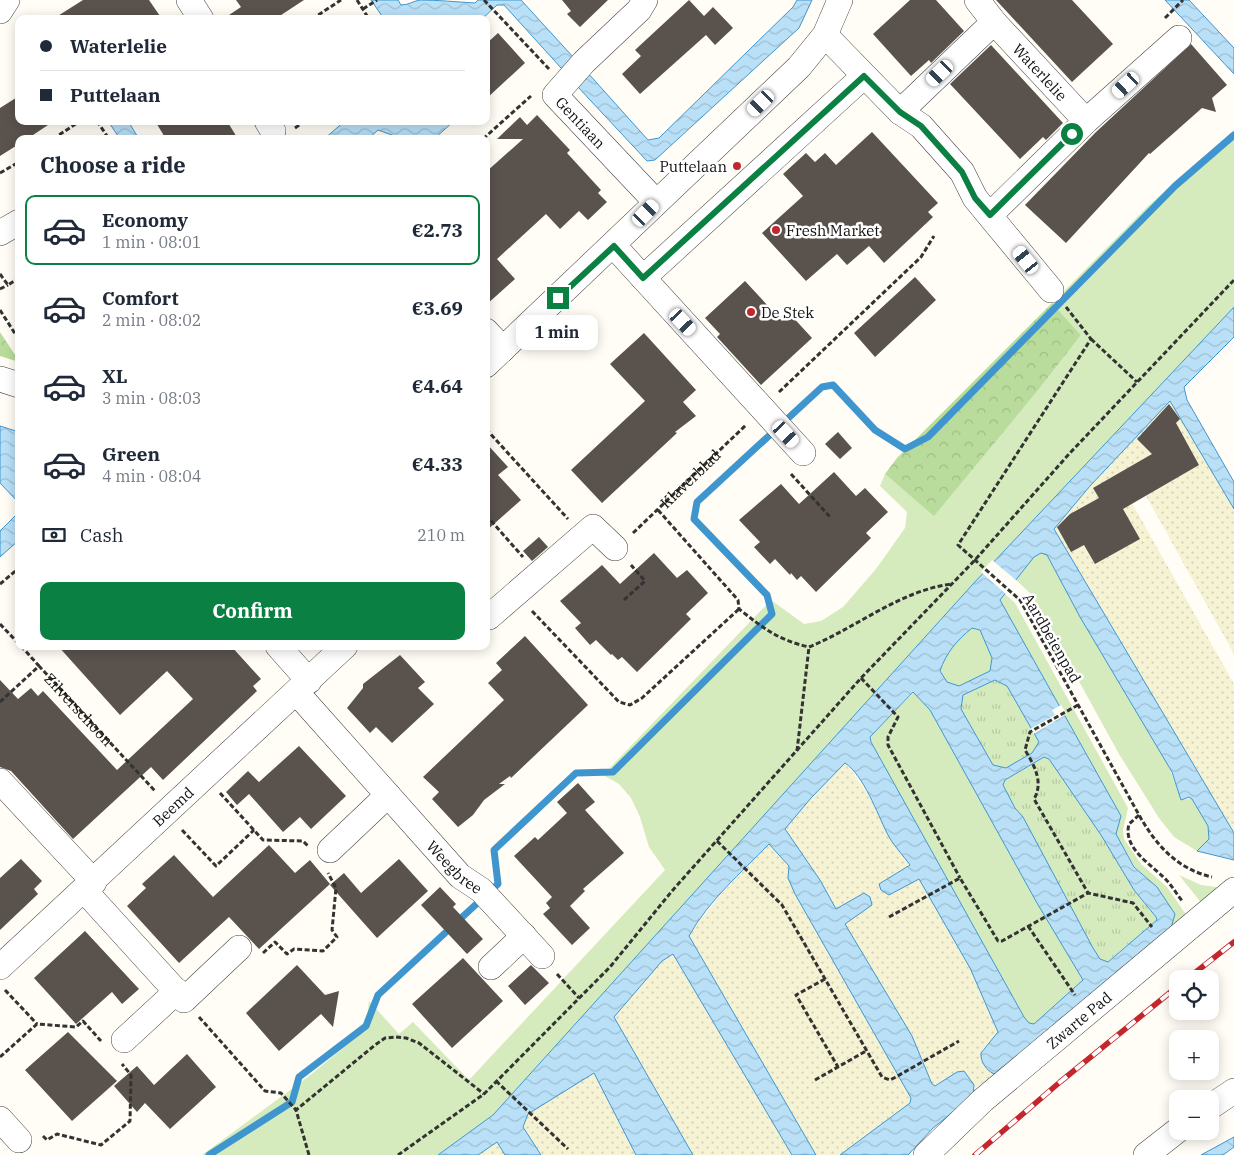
<!DOCTYPE html>
<html lang="en">
<head>
<meta charset="utf-8">
<style>
	:root { --surface:#fff; --page:#f6f6f7; --text:#1f2937; --muted:#747a83; --line:#e0e1e3; --accent:#0b8043 }
	body { margin:0; font-family:"IBM Plex Serif",serif; background:var(--page); color:var(--text); height:100vh; display:flex; flex-direction:column; font-size:19px; white-space:nowrap }
	* { box-sizing:border-box; margin:0 }
	p { font-size:16px; color:var(--muted) }
	.icon { flex:none; width:28px; height:28px; fill:none; stroke:currentColor; stroke-width:2; stroke-linecap:round; stroke-linejoin:round }
	.map { position:relative; flex:1; overflow:hidden }
	.drawer { position:absolute; left:15px; top:135px; width:475px; height:515px; display:flex; flex-direction:column; background:var(--surface); border-radius:10px; box-shadow:0 2px 12px #0003 }
	.drawer>* { flex:none }
	.banner { position:absolute; left:15px; top:15px; width:475px; height:110px; border-radius:10px; box-shadow:0 2px 12px #0003; display:grid; align-content:center; height:110px; padding:0 25px; background:var(--surface) }
	.tools { position:absolute; left:1169px; top:970px; display:grid; gap:10px }
	.tools a { display:grid; place-items:center; width:50px; height:50px; border-radius:10px; background:var(--surface); box-shadow:0 2px 12px #0003; font-size:25px }
	.end { position:absolute; width:22px; height:22px; margin:-11px; border:6px solid #0b8043; background:#fff; box-shadow:0 0 0 2px #fff }
	.from { border-radius:50% }
	.bubble { position:absolute; height:35px; border-radius:10px; background:var(--surface); box-shadow:0 2px 12px #0003; font-size:16px; font-weight:700; line-height:35px; text-align:center }
	.car { position:absolute; width:15px; height:30px; margin:-15px -8px; border-radius:6px; box-shadow:0 0 4px 1px #0007; background:linear-gradient(#fff 24%,#345 0 40%,#fff 0 76%,#345 0 86%,#fff 0) }
	.banner b { display:flex; align-items:center; gap:18px; height:48px; font-size:19px }
	.banner b+b { border-top:1px solid var(--line) }
	.banner i { width:12px; height:12px; background:var(--text) }
	ul { padding:0; list-style:none }
	li { display:flex; align-items:center; gap:15px; height:70px; margin:0 10px 8px; padding:0 15px; border:2px solid transparent; border-radius:10px }
	li div { flex:1 }
	li b { display:block; font-size:19px }
	li em { font-style:normal; font-weight:700 }
	li.selected { border-color:var(--accent) }
	li>.icon { width:45px; height:45px; stroke-width:1.5 }
	h2 { padding:0 25px; font-size:22px; line-height:60px }
	.pay { display:flex; align-items:center; gap:12px; height:55px; padding:0 25px; font-size:19px }
	.pay p { margin-inline-start:auto }
	.action { display:flex; gap:10px; margin-top:auto; padding:10px 25px }
	.action a { flex:1; height:58px; border-radius:10px; background:var(--accent); color:#fff; font-size:20px; font-weight:700; line-height:58px; text-align:center }
	.map>svg:first-child { display:block }
</style>
</head>
<body>
<div class="map">
<svg width="1234" height="1155" viewBox="0 0 1234 1155">
	<defs>
		<pattern id="farmland-dots" width="8" height="8" patternUnits="userSpaceOnUse" patternTransform="scale(1.25)"><rect width="8" height="8" fill="#f6f3d4"/><path d="M2 2h.1M6 6h.1" fill="none" stroke="#d2cfb5" stroke-width="1.8" stroke-linecap="round"/></pattern>
		<pattern id="forest-crowns" width="20" height="18" patternUnits="userSpaceOnUse" patternTransform="scale(1.25)"><rect width="20" height="18" fill="#b9dc9c"/><path d="M2 6a3 3 0 1 1 6 0M12 15a3 3 0 1 1 6 0" fill="none" stroke="#9ebc85"/></pattern>
		<pattern id="park-tufts" width="24" height="20" patternUnits="userSpaceOnUse" patternTransform="scale(1.25)"><rect width="24" height="20" fill="#d5ebbd"/><path d="M3 7l-1-3M5 7V3M7 7l1-3M15 17l-1-3M17 17v-4M19 17l1-3" fill="none" stroke="#b6c8a1"/></pattern>
		<pattern id="water-waves" width="16" height="10" patternUnits="userSpaceOnUse" patternTransform="scale(1.25)"><rect width="16" height="10" fill="#b9e0f7"/><path d="M0 5q4-4 8 0t8 0" fill="none" stroke="#9ebfd3"/></pattern>
	</defs>
	<rect width="100%" height="100%" fill="#fffdf5"/>
	<path fill="url(#farmland-dots)" d="M1170,400l64,109v145l-89,-160 -13,9 102,181v149l-180,-304 36,-43z
		M845,763l19,25 18,31 5,14 23,32 -30,19 39,-5 51,89 26,59 2,8 -16,15 13,24 -20,14 -14,-17 -26,15 -3,-2 -20,-48 -67,-112 19,-31 -28,16 -16,-29 -35,-51 26,-31z
		M769,844l20,22 -1,12 7,16 116,204v5l-71,52h-24l-127,-219 6,-10 28,-34z
		M673,954l119,201h-99l-79,-138 48,-56z
		M594,1072l42,83h-95l-18,-29 5,-12z
		M497,1142l8,13h-27z"/>
	<path fill="#d5ebbd" d="M1234,131v176l-261,277 -480,531 -55,40h-236l106,-78 58,-48 3,-28 30,33 14,-12 56,58 196,-210 -16,-23 -9,-30 -9,-19 -12,-14 -16,-9 168,-175 33,24 17,-3 22,-14 33,-38 29,-41 2,-16 -27,-26 5,-12 49,41 105,-126 42,-54 -29,-32 96,-97z
		M1041,553l6,2c16,27 30,56 47,83 31,52 69,104 87,162l11,-2 16,28 1,13 -12,12 -23,-14 -15,-19 -40,-64 -88,-160 -16,-15 19,-22z
		M1005,594l10,9 113,205 -5,22 1,9 17,25 26,23 20,29 -11,18 -19,-47 -22,-20 -19,-33 5,-18 -121,-216z
		M972,628l8,2 12,28 -2,13 -31,15 -12,-4 -7,-11c6,-18 17,-32 32,-43z
		M914,692l16,18 107,193 46,77 -49,44 -5,-1 -5,-6 -153,-275 -1,-5z
		M1179,875l22,10 23,3 -21,17z"/>
	<path fill="url(#forest-crowns)" d="M1052,303l29,32 -42,54 -105,127 -49,-42 12,-16z
		M0,332l19,29v1l-19,-6z"/>
	<path fill="url(#park-tufts)" d="M995,680l12,6 32,56 -7,11 -26,16 -13,-4 -32,-56 2,-14z
		M1045,757l4,2 52,76 33,55 22,28 1,2 -50,42 -7,-3 -7,-11 -70,-131 -8,-9 -12,-23 2,-5z"/>
	<path fill="url(#water-waves)" stroke="#3f96cf" fill-rule="evenodd" d="M371,0h27l3,5c8,0 12,-4 19,-5 18,0 37,2 55,3l3,-3h43l53,58 -12,11 -58,-64h-7l-15,14h-98z
		M797,0h15l-13,28 -144,132 -8,1 -70,-75 10,-14 61,68 11,-2 134,-131z
		M1165,0h24l45,48v26z
		M108,121h20l11,18h-19z
		M345,121h109l-20,18h-31l-25,-9 -10,9h-44z
		M1234,307v30l-50,50 3,13 47,82v27l-64,-108 -80,85 -36,43 180,304v27l-37,-9 12,-12 -1,-13 -16,-27 -3,-2 -8,3 -9,-28 -92,-155 -33,-62 -6,-2 -7,4 -34,43 121,216 -5,18 18,33 23,20 18,27 -4,14 -176,146c-8,-2 -15,-13 -14,-21l17,-21 -28,-64 -51,-89 -30,16 -8,-5 -2,-6 31,-19c-7,-10 -18,-21 -23,-32 -10,-20 -23,-57 -42,-70l-34,35 -26,31 35,51 16,29 28,-16 6,4 2,8 -27,19 67,112 20,48 3,2 22,-14 7,-1 10,14 -1,11 -40,32 -25,27h-68l70,-52 1,-5 -116,-204 -7,-16 1,-12 -20,-22c-28,29 -61,57 -80,92l127,219h-24l-119,-201 -11,7 -48,56 79,138h-57l-42,-82 -66,41 -5,13 18,28h-36l-8,-13 -19,13h-40l55,-40 480,-531zM972,628l8,2 12,28 -2,13 -31,15 -12,-4 -7,-11c6,-18 17,-31 32,-43zM995,680l12,6 32,56 -7,11 -26,15 -13,-3 -32,-56 2,-14zM913,692l17,18 107,193 46,77 -49,44 -5,-1 -5,-6 -153,-275 -1,-5zM1044,757l5,2 52,76 33,55 22,27 1,3 -49,42 -8,-3 -7,-11 -70,-131 -8,-9 -12,-23 2,-5z
		M0,426l19,6v71l-19,-20z
		M19,512v28l-19,17v-26z
		M1234,1137v10l-11,8h-22z"/>
	<path fill="#fffdf5" d="M992,560l25,21 -10,14 -26,-23z
		M1061,705l6,9 -34,20 -3,-5 25,-14 -3,-5z"/>
	<g fill="none" stroke-linecap="round" stroke-linejoin="round">
		<path stroke="#3f96cf" stroke-width="7" d="M209,1155l83,-53 7,-25 67,-51 12,-31 120,-111 -4,-34 82,-77 37,-1 159,-158 -5,-19 -73,-76 3,-17 125,-115 11,-2 42,45 30,19 23,-12 247,-251 59,-51"/>
	</g>
	<path fill="#5a524d" d="M83,0h66l13,19h-109z
		M236,0h68l-29,19h-52l18,-12z
		M562,0h46l-28,27 -13,-13 4,-3z
		M689,0l15,16 9,-9 20,21 -18,17 -9,-10 -66,59 -18,-20 19,-18 -6,-6z
		M910,0h26l28,31 -33,32 -2,-3 -18,16 -38,-42z
		M996,0h76l41,44 -41,38z
		M498,33l27,30 -39,36v-55z
		M1191,44l36,41 -15,13 4,14 -14,-4 -52,46 -1,-1 -83,90 -41,-38 71,-73z
		M991,45l72,78 -17,17 -3,-3 -23,22 -70,-75z
		M19,96v25h35l-27,18h-8v5l-19,12v-48z
		M537,115l33,35 -3,3 34,37 -3,3 9,9 -19,18 -9,-9 -19,18 -14,-15 -49,45 18,20 -29,26v-133l37,-33h-26l23,-22 7,8z
		M155,121h72l11,18h-72z
		M872,132l66,71 -10,9 5,5 -49,46 -15,-17 -22,19 -10,-11 -31,27 -44,-48 41,-37 -20,-22 23,-21 9,9 10,-9 11,12z
		M915,277l21,23 -61,57 -21,-24z
		M745,281l37,40 8,-7 22,24 -51,47 -44,-48 3,-3 -15,-16z
		M644,333l52,57 -13,12 13,14 -21,16 2,1 -75,70 -31,-33 74,-69 -35,-37z
		M1169,404l11,15 -4,4 23,42 -76,44 17,30 -45,25 -11,-19 -13,7 -14,-25 13,-13 29,-16 -6,-10 59,-34 -15,-15z
		M838,432l14,16 -12,11 -15,-15z
		M486,443l22,24 -10,8 23,25 -35,31z
		M834,472l22,24 9,-8 23,24 -22,21 5,5 -55,54 -15,-16 -4,4 -6,-7 -1,2 -15,-16 -5,5 -16,-17 6,-5 -21,-22 42,-36 18,20z
		M539,537l9,10 -16,14 -9,-10z
		M654,553l23,25 10,-8 21,23 -22,21 5,5 -54,53 -15,-15 -4,3 -6,-6 -1,1 -15,-15 -6,5 -15,-17 6,-5 -21,-22 42,-36 18,19z
		M525,636l63,69 -77,73 -1,-2 -11,8h6l-21,16 -11,15 -15,12 -26,-28 7,-7 -16,-15 81,-77 -16,-17 14,-13 -6,-7z
		M58,646h173l30,33 -8,7 4,5 -94,89 -12,-13 -78,72 -62,-68 -11,-4v-87l18,19 13,-11 7,8 5,-5 74,79 76,-71 -26,-28 -47,44z
		M400,655l25,27 -7,6 16,16 -42,39 -16,-16 -6,6 -23,-25 16,-20v-4z
		M299,746l47,50 -35,33 -11,-12 -17,15 -34,-38 -12,11 -11,-13 22,-21 11,11z
		M578,783l17,19 -10,8 39,43 -41,36 2,2 -15,15 20,22 -18,17 -29,-31 7,-6 -4,-5 6,-6 -38,-41 21,-19 3,3 29,-27 -10,-11z
		M269,845l26,28 15,-13 20,24 -71,65 -30,-32 -50,46 -52,-57 19,-18 -4,-4 32,-29 39,42z
		M21,859l21,22 -8,8 4,5 -38,36v-52z
		M399,859l29,32 -51,47 -47,-53 14,-12 17,20z
		M440,887l16,17 -3,3 30,32 -16,15 -46,-49z
		M85,931l54,58 -17,15 -10,-12 -36,32 -42,-46z
		M463,958l40,43 -51,47 -40,-44z
		M297,965l28,30 14,-4 -6,36 -12,-13 -42,37 -33,-38z
		M531,965l18,18 -24,22 -17,-19z
		M68,1032l49,49 -45,40 -47,-51z
		M187,1054l29,33 -46,42 -25,-26 -8,9 -23,-26 23,-20 17,19z"/>
	<g fill="none" stroke-linecap="round" stroke-linejoin="round">
		<g stroke="#444" stroke-width="26">
			<g id="minor">
				<path d="M189,0l12,19"/>
				<path id="s3" d="M645,0l-6,10 -55,52 -29,33 101,107"/>
				<path d="M0,11l7,-11"/>
				<path id="s4" d="M994,22l92,99"/>
				<path d="M825,35l75,77 21,14 41,46 13,26 76,92"/>
				<path d="M900,112l94,-90 -17,-22"/>
				<path d="M267,121l6,10"/>
				<path d="M990,215l96,-94 93,-83"/>
				<path d="M0,233l19,-11"/>
				<path d="M614,246l189,207"/>
				<path d="M643,278l221,-202"/>
				<path d="M486,331l17,18"/>
				<path d="M486,365l313,-298 26,-32 15,-35"/>
				<path d="M0,379l19,6"/>
				<path d="M486,617h3l104,-90 22,21"/>
				<path d="M278,646l31,35"/>
				<path id="s5" d="M297,693l163,183 21,14 61,66"/>
				<path d="M0,781l94,101"/>
				<path d="M330,850l58,-55"/>
				<path d="M84,890l100,110 55,-52"/>
				<path id="s6" d="M0,967l345,-321"/>
				<path d="M491,967l33,-31"/>
				<path d="M124,1040l53,-49"/>
				<path d="M1210,1107l24,-16"/>
				<path d="M0,1119l19,21"/>
				<path id="s7" d="M926,1155l57,-55 251,-210"/>
				<path d="M1146,1155l32,-25"/>
			</g>
		</g>
		<g stroke="#333" stroke-width="3" stroke-dasharray="5 2.5" stroke-linecap="butt">
			<path d="M357,0l12,19"/>
			<path d="M484,0l65,69"/>
			<path d="M363,9l14,-9"/>
			<path d="M1165,18l18,-18"/>
			<path d="M312,19l29,-19"/>
			<path d="M97,121l12,18"/>
			<path d="M295,128l10,-7"/>
			<path d="M53,139l27,-18"/>
			<path d="M483,139l48,-43"/>
			<path d="M0,173l19,-11"/>
			<path d="M0,274l8,11 11,-7"/>
			<path d="M0,289l8,-4"/>
			<path d="M1066,307l25,32 -133,206 62,55 119,215c17,30 38,54 73,62"/>
			<path d="M0,310l19,30"/>
			<path d="M1091,339l46,43"/>
			<path d="M779,392l142,-135 13,-21"/>
			<path d="M486,429l82,90"/>
			<path d="M791,474l39,43"/>
			<path d="M658,510l80,90 1,9c24,19 39,31 70,38 47,-19 90,-56 142,-63"/>
			<path d="M486,515l37,42"/>
			<path id="s1" d="M633,533l113,-108"/>
			<path d="M0,584l19,-16"/>
			<path d="M624,600l21,-19 -14,-16"/>
			<path d="M532,611l87,91 11,3 12,-7 97,-89"/>
			<path d="M0,624l19,20"/>
			<path d="M21,646l18,20"/>
			<path d="M861,678l37,39 -10,20v8l72,133"/>
			<path id="s2" d="M0,702l39,-36 117,126"/>
			<path d="M1078,705l-48,27 -5,18c9,15 19,32 9,49l54,94"/>
			<path d="M797,751l12,-104"/>
			<path d="M220,793l43,47 40,1 5,5"/>
			<path d="M1139,815l-10,9c-7,26 26,42 40,59 5,6 9,13 14,19"/>
			<path d="M182,830l34,36 38,-36"/>
			<path d="M717,841l65,64 100,172 8,3 4,-2 65,-37"/>
			<path d="M889,917l71,-39 38,63h4l86,-48 45,10 19,24"/>
			<path d="M1028,926l47,69"/>
			<path d="M263,953l12,-11 12,12 7,-5 29,2 14,-14 -5,-7 4,-42 -8,-15"/>
			<path d="M557,974l22,24"/>
			<path d="M825,979l-29,16 42,72"/>
			<path d="M5,990l32,34"/>
			<path d="M199,1017l66,74 16,2 15,17"/>
			<path d="M0,1057l37,-33 39,3 7,-6 18,20"/>
			<path d="M815,1080l51,-29"/>
			<path d="M496,1081l72,68"/>
			<path d="M43,1136l4,4 10,-6 44,11 29,-24 1,-46 -9,-11"/>
			<path d="M309,1155l-13,-45 79,-65 10,-7 10,-1 11,1 13,5 65,51"/>
			<path d="M398,1155l86,-61 126,-127 62,-76 189,-213 114,-118 94,-106 165,-174"/>
		</g>
		<use href="#minor" stroke="#fff" stroke-width="25"/>
		<g stroke="#c4262e" stroke-width="5.5">
			<path id="rail" d="M1187,979l47,-37
				M975,1155l85,-73 118,-96"/>
		</g>
		<use href="#rail" stroke="#fff" stroke-width="4" stroke-dasharray="11" stroke-linecap="butt"/>
	</g>
	<g fill="none" stroke-linecap="round" stroke-linejoin="round">
		<path stroke="#0b8043" stroke-width="6" d="M558,298l56,-52 29,32 221,-202 36,36 21,14 41,46 13,26 15,17 82,-81"/>
	</g>
	<g fill="#c4262e" stroke="#fff" stroke-width="2">
		<circle cx="737" cy="166" r="5"/>
		<circle cx="776" cy="230" r="5"/>
		<circle cx="751" cy="312" r="5"/>
	</g>
	<g text-anchor="middle" dominant-baseline="central" stroke-width="5" stroke-linejoin="round" paint-order="stroke">
		<g font-size="15" fill="#111" stroke="#fff">
			<text stroke="none"><textPath href="#s4" startOffset="68">Waterlelie</textPath></text>
			<text stroke="none"><textPath href="#s3" startOffset="169">Gentiaan</textPath></text>
			<text stroke="none"><textPath href="#s1" startOffset="79">Klaverblad</textPath></text>
			<text transform="translate(1052 638) rotate(60)">Aardbeienpad</text>
			<text stroke="none"><textPath href="#s2" startOffset="112">Zilverschoon</textPath></text>
			<text stroke="none"><textPath href="#s6" startOffset="236">Beemd</textPath></text>
			<text stroke="none"><textPath href="#s5" startOffset="235">Weegbree</textPath></text>
			<text stroke="none"><textPath href="#s7" startOffset="204">Zwarte Pad</textPath></text>
		</g>
		<g font-size="15" fill="#111" stroke="#fff" text-anchor="start">
			<text x="727" y="166" text-anchor="end">Puttelaan</text>
			<text x="786" y="230">Fresh Market</text>
			<text x="761" y="312">De Stek</text>
		</g>
	</g>
</svg>
<div class="tools">
<a><svg class="icon" aria-label="locate" viewBox="0 0 24 24"><circle cx="12" cy="12" r="6"/><path d="M12 2v4M12 18v4M2 12h4M18 12h4"/></svg></a>
<a>+</a>
<a>−</a>
</div>
<i class="end from" style="left:1072px;top:134px"></i>
<i class="end" style="left:558px;top:298px"></i>
<div class="bubble" style="left:516px;top:315px;width:82px">1 min</div>
<i class="car" style="left:940px;top:73px;rotate:226deg"></i>
<i class="car" style="left:1126px;top:85px;rotate:228deg"></i>
<i class="car" style="left:761px;top:103px;rotate:226deg"></i>
<i class="car" style="left:646px;top:213px;rotate:44deg"></i>
<i class="car" style="left:1026px;top:260px;rotate:321deg"></i>
<i class="car" style="left:683px;top:322px;rotate:137deg"></i>
<i class="car" style="left:786px;top:434px;rotate:137deg"></i>
<div class="banner">
<b><i class="from"></i>Waterlelie</b>
<b><i></i>Puttelaan</b>
</div>
<section class="drawer">
<h2>Choose a ride</h2>
<ul>
<li class="selected"><svg class="icon" aria-label="car" viewBox="0 0 24 24"><path d="M5 17H2v-5l4-1 3-4h7l3 4 3 1v5h-3M9 17h6M6 11h13"/><circle cx="7" cy="17" r="2"/><circle cx="17" cy="17" r="2"/></svg><div><b>Economy</b><p>1 min · 08:01</p></div><em>€2.73</em></li>
<li><svg class="icon" aria-label="car" viewBox="0 0 24 24"><path d="M5 17H2v-5l4-1 3-4h7l3 4 3 1v5h-3M9 17h6M6 11h13"/><circle cx="7" cy="17" r="2"/><circle cx="17" cy="17" r="2"/></svg><div><b>Comfort</b><p>2 min · 08:02</p></div><em>€3.69</em></li>
<li><svg class="icon" aria-label="car" viewBox="0 0 24 24"><path d="M5 17H2v-5l4-1 3-4h7l3 4 3 1v5h-3M9 17h6M6 11h13"/><circle cx="7" cy="17" r="2"/><circle cx="17" cy="17" r="2"/></svg><div><b>XL</b><p>3 min · 08:03</p></div><em>€4.64</em></li>
<li><svg class="icon" aria-label="car" viewBox="0 0 24 24"><path d="M5 17H2v-5l4-1 3-4h7l3 4 3 1v5h-3M9 17h6M6 11h13"/><circle cx="7" cy="17" r="2"/><circle cx="17" cy="17" r="2"/></svg><div><b>Green</b><p>4 min · 08:04</p></div><em>€4.33</em></li>
</ul>
<div class="pay"><svg class="icon" aria-label="cash" viewBox="0 0 24 24"><path d="M3 7h18v10H3z"/><circle cx="12" cy="12" r="2"/></svg>Cash<p>210 m</p></div>
<div class="action"><a>Confirm</a></div>
</section>
</div>
</body>
</html>
